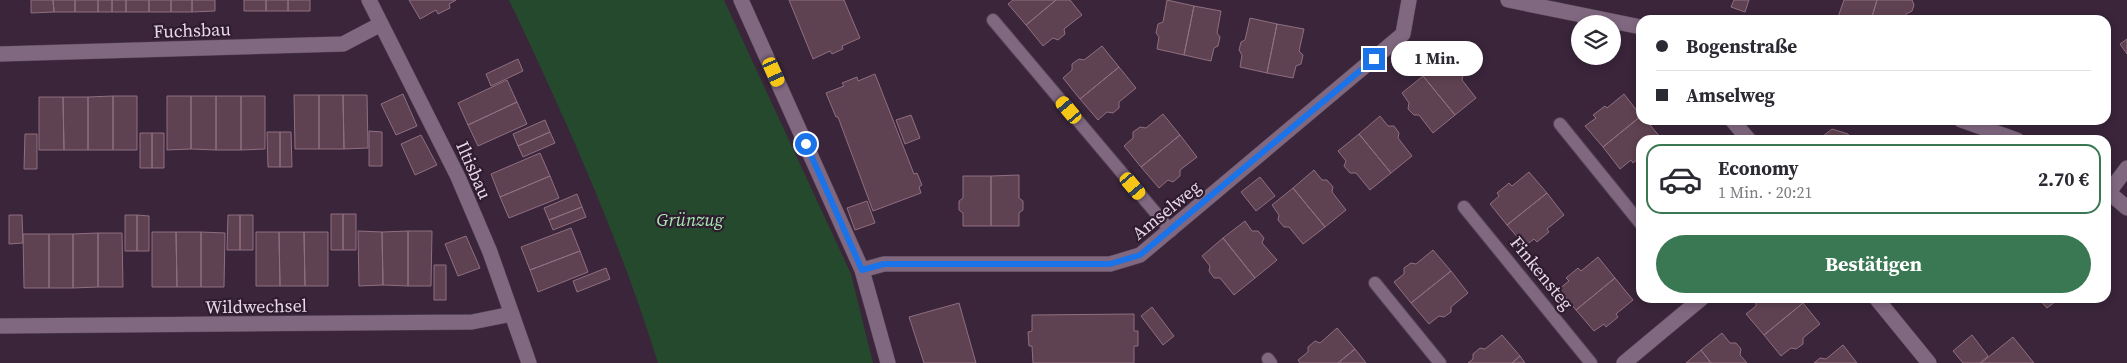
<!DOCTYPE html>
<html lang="de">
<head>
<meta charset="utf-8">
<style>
	:root { --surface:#fff; --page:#f7f7f7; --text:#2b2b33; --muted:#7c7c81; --line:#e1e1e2; --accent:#397852 }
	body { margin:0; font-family:"Source Serif 4",serif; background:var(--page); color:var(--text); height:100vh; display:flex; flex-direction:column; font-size:19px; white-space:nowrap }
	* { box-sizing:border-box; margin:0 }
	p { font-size:16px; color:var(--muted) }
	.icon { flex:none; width:28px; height:28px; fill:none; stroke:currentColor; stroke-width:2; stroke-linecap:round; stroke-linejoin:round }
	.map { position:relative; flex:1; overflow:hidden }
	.side { position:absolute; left:1636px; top:135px; width:475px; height:168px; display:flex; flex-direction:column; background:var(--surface); border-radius:15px; box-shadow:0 2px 8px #0003 }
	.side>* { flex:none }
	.banner { position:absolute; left:1636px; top:15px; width:475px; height:110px; border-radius:15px; box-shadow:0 2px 8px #0003; display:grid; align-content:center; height:110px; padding:0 20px; background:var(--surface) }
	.buttons { position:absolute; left:1571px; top:15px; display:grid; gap:10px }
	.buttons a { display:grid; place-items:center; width:50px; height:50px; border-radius:50%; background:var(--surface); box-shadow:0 2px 8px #0003; font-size:25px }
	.end { position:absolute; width:22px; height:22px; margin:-11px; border:6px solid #1a73e8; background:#fff; box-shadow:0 0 0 2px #fff }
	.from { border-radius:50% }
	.bubble { position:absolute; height:35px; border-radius:18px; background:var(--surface); box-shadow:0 2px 8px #0003; font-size:16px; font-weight:700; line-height:35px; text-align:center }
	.car { position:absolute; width:15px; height:30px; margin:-15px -8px; border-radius:6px; box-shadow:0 0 4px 1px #0007; background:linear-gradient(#f5c518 24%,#345 0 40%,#f5c518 0 76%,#345 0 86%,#f5c518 0) }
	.banner b { display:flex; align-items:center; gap:18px; height:48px; font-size:19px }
	.banner b+b { border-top:1px solid var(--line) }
	.banner i { width:12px; height:12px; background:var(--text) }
	ul { padding:9px 0 0; list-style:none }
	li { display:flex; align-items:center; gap:15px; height:70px; margin:0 10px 8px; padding:0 10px; border:2px solid transparent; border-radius:15px }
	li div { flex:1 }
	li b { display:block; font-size:19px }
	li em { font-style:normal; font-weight:700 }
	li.on { border-color:var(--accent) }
	li>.icon { width:45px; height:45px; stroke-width:1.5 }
	.cta { display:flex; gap:10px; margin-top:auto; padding:10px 20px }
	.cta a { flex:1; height:58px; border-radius:30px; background:var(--accent); color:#fff; font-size:20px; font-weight:700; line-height:58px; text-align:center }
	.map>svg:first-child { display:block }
</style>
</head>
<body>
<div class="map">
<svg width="2127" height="363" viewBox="0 0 2127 363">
	<rect width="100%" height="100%" fill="#3a253b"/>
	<path fill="#25492c" d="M509,0h215l127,274 22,89h-215c-39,-126 -93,-245 -149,-363z"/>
	<path fill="#5f4251" stroke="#8f6f80" d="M31,0h22l1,12 -23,1z
		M53,0h22v12h-21z
		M75,0h23v12h-23z
		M98,0h14v12h-14z
		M112,0h14v12h-14z
		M126,0h23v12h-23z
		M149,0h22v12h-22z
		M171,0h21v12h-21z
		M192,0h23v11l-23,1z
		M244,0h22v11h-22z
		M266,0h22v11h-22z
		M288,0h22v11h-22z
		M409,0h47l-7,4 1,4 -12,6 -2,-4 -16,9z
		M789,0h55l16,38 -18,8 1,3 -11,5 -2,-3 -17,8z
		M1013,0h43l-30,25 -18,-21z
		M1056,0h14l12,15 -18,14 1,5 -7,6 -5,-2 -10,8 -17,-21z
		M1167,0l27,6 -10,49 -27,-6 2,-12 -3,-4 2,-9 5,-2z
		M1734,0h15l-4,12 -14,-5z
		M1844,0h33l-6,20h-34z
		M1877,0h35l2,5 -2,6 -6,3 -1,6h-34z
		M1194,6l27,5 -4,22 3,4 -2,9 -4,2 -3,13 -27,-6z
		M1250,18l27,6 -10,49 -27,-6 2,-12 -3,-5 2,-8 4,-2z
		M1277,24l27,5 -5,22 4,4 -2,9 -5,2 -3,12 -26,-5z
		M2127,39v15l-7,-10z
		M1102,46l17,21 -39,32 -17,-21 9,-8v-6l7,-5 5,1z
		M518,59l5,12 -32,15 -5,-12z
		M1444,59l8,10 6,-1 5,7 -1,5 14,18 -21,17 -32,-39z
		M1119,67l17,21 -17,14v6l-6,5 -6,-1 -9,8 -18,-21z
		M875,74l39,100 3,-1 5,12 -3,2 2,6 -48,18 -35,-94h-2l-10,-24 18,-7 -2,-3 15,-6 1,4z
		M1423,76l32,39 -22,18 -14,-18h-5l-6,-6 1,-6 -7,-10z
		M507,80l10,22 -49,23 -10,-22z
		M403,94l14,32 -21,9 -15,-31z
		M1624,94l17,22 -38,31 -18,-21 11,-8 -3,-3 12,-9 2,2z
		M294,95h25v54h-24z
		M319,95h24l1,54h-25z
		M343,95h24l1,53 -24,1z
		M113,96h24v54h-24z
		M113,96v54h-25v-53z
		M167,96h24v53l-24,1z
		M191,96h25v54l-25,-1z
		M216,96h25v54h-25z
		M241,96h24v53l-24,1z
		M39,97h24l1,53h-25z
		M63,97h25v53h-24z
		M517,102l10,22 -49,22 -10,-21z
		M1163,114l17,21 -39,32 -17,-21 9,-8v-6l7,-5 6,1z
		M911,115l9,23 -15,6 -9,-24z
		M1380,116l8,10h6l5,7 -1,5 14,18 -21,17 -32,-39z
		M1641,116v4h5l14,17 -4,3h-15v16l-8,7 -2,-3 -11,9 -17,-22z
		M545,120l5,12 -32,14 -5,-12z
		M1832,129l16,5 5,6h-35z
		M369,131l13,1v34h-13z
		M267,132h13v35h-12z
		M280,132h11l1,35h-12z
		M550,132l5,11 -32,14 -5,-11z
		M140,133h12v35h-12z
		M152,133h12v35h-12z
		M25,134h12v35h-13z
		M1359,134l32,39 -21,17 -14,-17h-6l-6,-7 2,-5 -8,-10z
		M421,135l16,30 -22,10 -14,-31z
		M1180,135l17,22 -17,13v6l-7,6 -5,-2 -9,8 -18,-21z
		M540,153l10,23 -50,21 -9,-23z
		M1314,170l8,10h5l6,7 -1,5 14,18 -21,17 -32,-39z
		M1529,172l18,21 -40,32 -17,-21 9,-8 -2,-3 12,-10 3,3z
		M1019,175v23l4,3v9l-4,3v13h-28v-50z
		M550,176l9,22 -50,20 -9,-21z
		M963,176h28v50h-28v-13l-4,-3v-9l4,-3z
		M1260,177l15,19 -19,15 -15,-19z
		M1293,188l32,39 -22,17 -14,-17h-5l-6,-7 1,-5 -7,-10z
		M1547,193l17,22 -17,14 2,3 -12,10 -3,-3 -9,7 -18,-21z
		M577,194l5,13 -33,13 -5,-12z
		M867,201l8,22 -20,7 -8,-22z
		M582,207l4,10 -33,13 -4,-10z
		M331,214h12v36h-12z
		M343,214h13v36h-13z
		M9,215h13l1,28 -14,1z
		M125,215h12v36h-12z
		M137,215l12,1v35h-12z
		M228,215h12v35h-13z
		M240,215h13v35h-13z
		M1245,221l7,10h6l6,7 -2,5 15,17 -22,18 -32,-40z
		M571,228l9,23 -50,19 -9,-23z
		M358,231l24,1 1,53 -24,1z
		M408,231h24l-1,55h-23z
		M408,231v55l-25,-1 -1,-53z
		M152,232h24l1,55h-25z
		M176,232h25v55h-24z
		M201,232l24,1 -1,54h-23z
		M256,232h23l1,54h-24z
		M279,232h25l1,54h-25z
		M304,232h24v54h-23z
		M98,233h24l1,54h-25z
		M98,233v54l-25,1v-54z
		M23,234h26v54h-25z
		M49,234h24v54h-24z
		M466,236l14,32 -22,8 -13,-32z
		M1223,238l32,40 -21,17 -14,-17h-6l-5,-7 1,-5 -8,-10z
		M1433,250l18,21 -40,32 -17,-21 10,-8v-6l7,-5 5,1z
		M580,251l8,21 -50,20 -8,-22z
		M1598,257l17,21 -39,32 -17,-21 10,-8 -3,-3 12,-10 3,3z
		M434,265h12v35h-12z
		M606,268l4,11 -33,13 -4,-11z
		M1451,271l17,22 -17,14v5l-7,5 -5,-1 -10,8 -18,-21z
		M1615,278l18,22 -17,14 2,3 -12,10 -2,-3 -10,7 -18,-21z
		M1759,298h39l5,5 -39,32 -18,-21 10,-8v-6z
		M2038,298h22l-13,10z
		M959,303l17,60h-52l-15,-46z
		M1803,303l17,21 -17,14v6l-7,5 -5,-1 -10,8 -17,-21z
		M1152,307l22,29 -11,9 -22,-29z
		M1134,314v17h4v15h-4v17h-101l-1,-17h-3l-1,-14 4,-1v-16z
		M1337,328l18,21 -17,14h-38l-2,-3 10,-8v-5l7,-6 5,2z
		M1722,333l8,10h6l5,6 -1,6 7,8h-36l-10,-13z
		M1502,335l18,21 -8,7h-44l5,-4v-5l7,-6 5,1z
		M1972,335l16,21 -8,7h-17l-10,-12z
		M2013,337l21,26h-53z
		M1843,345l14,18h-43l6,-5 6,1z
		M1355,349l11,14h-28z
		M1701,350l10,13h-25z
		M1520,356l5,7h-13z"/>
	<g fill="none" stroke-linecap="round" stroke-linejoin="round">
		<g stroke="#544355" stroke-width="14">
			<path id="lane" d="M993,20l178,211
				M1560,124l81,100
				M1464,207l127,156
				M1375,283l65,80
				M1268,359l3,4"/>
		</g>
		<g stroke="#544355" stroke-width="16">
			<path id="street" d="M369,0l89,177 32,75 39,111
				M741,0l121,270 26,93
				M0,54l343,-10 38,-20
				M1732,120l17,20
				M2109,192l18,-24
				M862,270l22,-6h226l30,-9 263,-221 6,-34
				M1876,298l53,65
				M0,326l472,-4 40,-8
				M1624,363l78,-65"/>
		</g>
		<g stroke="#544355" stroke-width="16">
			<path id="secondary" d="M1508,0l133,27
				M1961,120l56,20
				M2106,190l21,18"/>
		</g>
		<use href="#lane" stroke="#806880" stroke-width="12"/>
		<use href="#street" stroke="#806880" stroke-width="15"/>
		<use href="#secondary" stroke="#806880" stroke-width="15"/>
	</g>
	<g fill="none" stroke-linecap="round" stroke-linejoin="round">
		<path stroke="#1a73e8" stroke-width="6" d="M806,144l56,126 22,-6h226l30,-9 234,-196"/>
	</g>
	<g text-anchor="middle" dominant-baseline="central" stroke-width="4.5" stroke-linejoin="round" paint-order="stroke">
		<g font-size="18" fill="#e7d9e7" stroke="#301c30">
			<text transform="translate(192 30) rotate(-2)">Fuchsbau</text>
			<text transform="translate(474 170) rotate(66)">Iltisbau</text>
			<text transform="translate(1166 210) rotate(-39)">Amselweg</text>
			<text transform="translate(1542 273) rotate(51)">Finkensteg</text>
			<text transform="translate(256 306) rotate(-1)">Wildwechsel</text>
		</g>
		<g font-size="18" font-style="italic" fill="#a3ecae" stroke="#301c30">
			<text x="690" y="219">Grünzug</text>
		</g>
	</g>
</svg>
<div class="buttons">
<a><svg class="icon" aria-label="layers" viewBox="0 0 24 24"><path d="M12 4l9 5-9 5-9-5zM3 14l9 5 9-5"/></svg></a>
</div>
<i class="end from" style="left:806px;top:144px"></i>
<i class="end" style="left:1374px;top:59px"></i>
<div class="bubble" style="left:1391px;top:41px;width:92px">1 Min.</div>
<i class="car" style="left:774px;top:72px;rotate:156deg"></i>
<i class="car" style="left:1069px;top:110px;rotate:320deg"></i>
<i class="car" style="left:1133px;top:186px;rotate:140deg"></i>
<div class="banner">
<b><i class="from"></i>Bogenstraße</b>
<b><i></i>Amselweg</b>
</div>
<section class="side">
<ul>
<li class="on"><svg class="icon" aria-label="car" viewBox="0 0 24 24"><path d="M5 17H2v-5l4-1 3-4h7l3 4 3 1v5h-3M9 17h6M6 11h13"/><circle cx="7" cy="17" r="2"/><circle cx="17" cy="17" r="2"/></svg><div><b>Economy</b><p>1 Min. · 20:21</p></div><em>2.70 €</em></li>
</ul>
<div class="cta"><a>Bestätigen</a></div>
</section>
</div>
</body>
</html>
